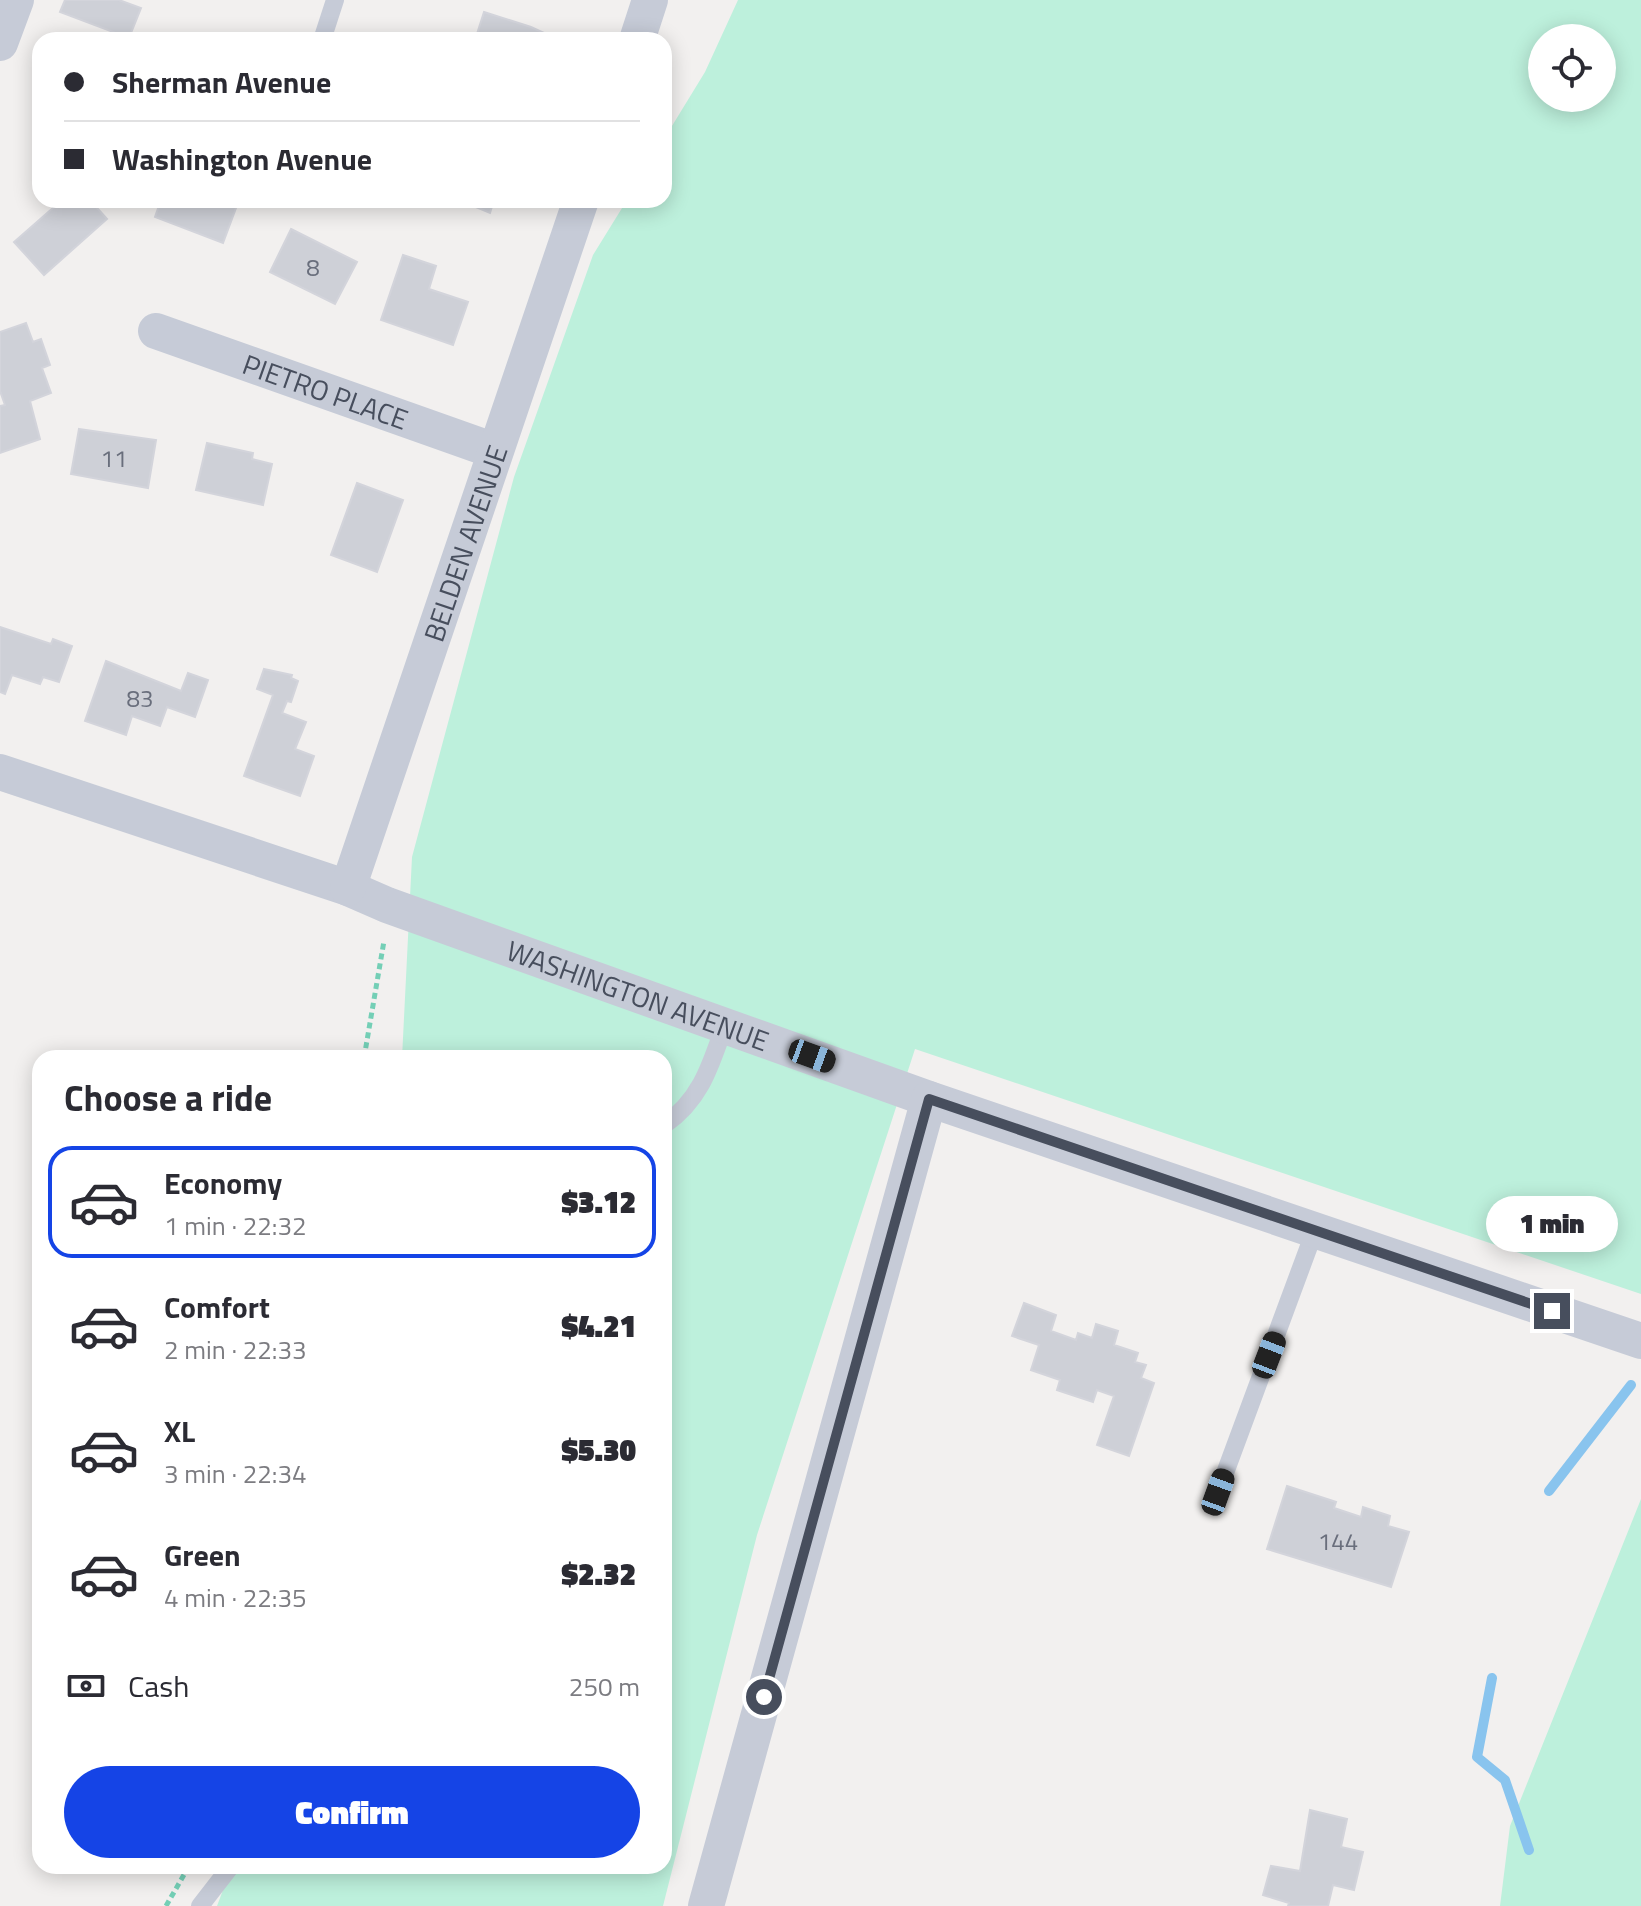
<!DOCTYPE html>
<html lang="en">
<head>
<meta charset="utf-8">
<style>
	:root { --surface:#fff; --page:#f7f7f7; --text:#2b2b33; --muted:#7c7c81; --line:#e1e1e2; --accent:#1544e6 }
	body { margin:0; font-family:"Titillium Web",sans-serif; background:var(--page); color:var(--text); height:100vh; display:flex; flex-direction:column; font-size:30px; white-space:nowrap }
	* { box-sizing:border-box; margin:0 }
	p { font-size:26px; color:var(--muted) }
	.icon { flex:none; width:44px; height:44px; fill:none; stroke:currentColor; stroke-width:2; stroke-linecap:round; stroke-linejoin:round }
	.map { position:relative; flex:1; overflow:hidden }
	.side { position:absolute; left:32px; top:1050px; width:640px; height:824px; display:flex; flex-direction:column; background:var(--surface); border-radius:24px; box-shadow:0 4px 20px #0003 }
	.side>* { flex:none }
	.hud { position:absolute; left:32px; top:32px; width:640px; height:176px; border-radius:24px; box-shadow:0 4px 20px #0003; display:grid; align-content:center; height:176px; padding:0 32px; background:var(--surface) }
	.controls { position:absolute; left:1528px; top:24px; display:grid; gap:16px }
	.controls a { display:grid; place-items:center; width:88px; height:88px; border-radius:50%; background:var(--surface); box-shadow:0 4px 20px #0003; font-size:40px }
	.end { position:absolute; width:36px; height:36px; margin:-18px; border:10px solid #474e5d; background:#fff; box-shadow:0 0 0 4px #fff }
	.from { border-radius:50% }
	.bubble { position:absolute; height:56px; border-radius:28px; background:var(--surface); box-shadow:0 4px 20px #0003; font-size:26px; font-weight:800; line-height:56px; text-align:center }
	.car { position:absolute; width:24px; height:48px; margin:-24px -12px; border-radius:10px; box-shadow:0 0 6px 2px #0007; background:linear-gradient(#222 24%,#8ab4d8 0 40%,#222 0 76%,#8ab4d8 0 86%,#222 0) }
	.hud b { display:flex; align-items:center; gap:28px; height:76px; font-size:30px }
	.hud b+b { border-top:2px solid var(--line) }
	.hud i { width:20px; height:20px; background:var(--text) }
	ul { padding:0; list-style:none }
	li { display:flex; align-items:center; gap:24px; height:112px; margin:0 16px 12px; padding:0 16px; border:4px solid transparent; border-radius:24px }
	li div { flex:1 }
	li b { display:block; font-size:30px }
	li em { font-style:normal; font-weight:800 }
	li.active { border-color:var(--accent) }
	li>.icon { width:72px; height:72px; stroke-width:1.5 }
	h2 { padding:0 32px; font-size:36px; line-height:96px }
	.pay { display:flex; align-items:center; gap:20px; height:88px; padding:0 32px; font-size:30px }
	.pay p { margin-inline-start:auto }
	.cta { display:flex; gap:16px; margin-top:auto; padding:16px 32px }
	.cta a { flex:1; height:92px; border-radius:48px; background:var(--accent); color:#fff; font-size:32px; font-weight:800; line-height:92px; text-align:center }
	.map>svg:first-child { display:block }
</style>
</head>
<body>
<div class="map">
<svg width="1641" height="1906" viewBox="0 0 1641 1906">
	<rect width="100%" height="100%" fill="#f2f0ef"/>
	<path fill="#bdf0dc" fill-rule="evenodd" d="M738,0h903v1294l-726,-245 -158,486 -94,371h-446l15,-40h432v-808h-262l10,-201 102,-380 79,-222 34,-55h37v-61l41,-67zM1542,38h60v60h-60z
		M1641,1499v407h-141l10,-80z"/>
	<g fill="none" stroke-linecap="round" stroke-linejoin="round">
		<path stroke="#89c4ee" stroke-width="10" d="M1549,1491l82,-106
			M1492,1678l-15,79 28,23 24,70"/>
	</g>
	<path fill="#ced0d7" stroke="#d3d4db" stroke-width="2" d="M65,0h54l22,8 -12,30 -69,-26z
		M484,12l47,15 22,10 -1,3h-89l2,-6 11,3z
		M62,200h28l17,19 -63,56 -30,-33z
		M161,200h78l-16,43 -68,-26z
		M459,200h35l-4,13z
		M291,229l66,33 -22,42 -65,-32z
		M403,255l33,11 -7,23 39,13 -15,43 -72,-25z
		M26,323l7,19 8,-3 9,26 -8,3 9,25 -21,8 10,38 -40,14v-47l5,-1 -5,-14v-59z
		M79,429l77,11 -8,48 -77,-14z
		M207,443l46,10 -1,6 20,5 -9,41 -67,-15z
		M357,483l46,17 -26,72 -46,-17z
		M0,627l51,17 2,-5 19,7 -13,36 -16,-5 -3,7 -28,-9 -7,19 -5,-2z
		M106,661l75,30 7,-18 20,7 -13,37 -28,-10 -7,19 -28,-10 -6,19 -41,-14z
		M264,669l28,6 -1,3 7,3 -7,21 -4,-1 -5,12 24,9 -11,27 19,7 -14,40 -56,-20 29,-81 -16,-6z
		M1024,1303l32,12 -5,16 25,9 2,-7 14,5 4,-14 22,7 -4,14 24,8 -3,9 11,3 -5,13 13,5 -25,73 -32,-11 17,-49 -17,-6 -4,12 -36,-12 3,-10 -29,-10 8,-25 -27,-9z
		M1287,1486l49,16 -2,6 27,9 2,-10 27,9 -2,10 21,6 -18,55 -124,-38z
		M1310,1810l37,9 -6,28 22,5 -9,38 -21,-5 -5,21h-40l1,-3 -26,-8 8,-29 29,5z"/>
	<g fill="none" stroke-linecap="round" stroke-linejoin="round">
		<path stroke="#74cfb6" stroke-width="5" stroke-dasharray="6 4" stroke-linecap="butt" d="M364,1058l20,-117
			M166,1906l23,-40"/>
		<path stroke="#c6cbd7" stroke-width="18" d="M322,40l13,-40
			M664,1125c37,-25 47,-61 61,-101
			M1218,1492l97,-262
			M200,1906l31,-40"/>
		<g stroke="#c6cbd7" stroke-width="36">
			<path d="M637,40l13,-40"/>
			<path d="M0,43l16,-43"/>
			<path id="s1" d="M156,331l339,120"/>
			<path id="s2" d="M0,772l348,116 39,17 542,194 712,242"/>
			<path id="s3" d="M348,888l233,-688"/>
			<path d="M706,1906l223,-807"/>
		</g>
	</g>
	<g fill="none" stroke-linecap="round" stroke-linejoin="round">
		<path stroke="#474e5d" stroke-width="10" d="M764,1697l165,-598 623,212"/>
	</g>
	<g text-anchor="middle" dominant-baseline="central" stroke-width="6" stroke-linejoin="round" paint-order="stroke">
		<g font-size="24" fill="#696e7c">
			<text x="313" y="267">8</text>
			<text x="114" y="458">11</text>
			<text x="140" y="698">83</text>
			<text x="1338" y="1541">144</text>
		</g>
		<g font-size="28" fill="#474e5d" stroke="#fff">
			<text stroke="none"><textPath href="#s1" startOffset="180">PIETRO PLACE</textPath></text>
			<text stroke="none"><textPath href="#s3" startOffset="364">BELDEN AVENUE</textPath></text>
			<text stroke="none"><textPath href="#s2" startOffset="676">WASHINGTON AVENUE</textPath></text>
		</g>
	</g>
</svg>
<div class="controls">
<a><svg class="icon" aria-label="locate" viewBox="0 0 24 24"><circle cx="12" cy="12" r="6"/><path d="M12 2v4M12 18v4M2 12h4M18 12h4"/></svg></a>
</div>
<i class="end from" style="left:764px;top:1697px"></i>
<i class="end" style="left:1552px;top:1311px"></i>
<div class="bubble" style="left:1486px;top:1196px;width:132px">1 min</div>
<i class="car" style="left:812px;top:1056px;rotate:110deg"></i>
<i class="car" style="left:1269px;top:1355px;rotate:21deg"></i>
<i class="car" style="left:1218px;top:1492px;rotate:20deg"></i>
<div class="hud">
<b><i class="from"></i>Sherman Avenue</b>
<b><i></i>Washington Avenue</b>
</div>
<section class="side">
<h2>Choose a ride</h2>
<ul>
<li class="active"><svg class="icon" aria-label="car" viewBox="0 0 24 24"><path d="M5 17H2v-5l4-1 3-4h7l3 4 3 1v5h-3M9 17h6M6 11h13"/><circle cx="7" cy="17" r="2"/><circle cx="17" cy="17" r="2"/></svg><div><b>Economy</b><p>1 min · 22:32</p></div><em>$3.12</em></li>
<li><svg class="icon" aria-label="car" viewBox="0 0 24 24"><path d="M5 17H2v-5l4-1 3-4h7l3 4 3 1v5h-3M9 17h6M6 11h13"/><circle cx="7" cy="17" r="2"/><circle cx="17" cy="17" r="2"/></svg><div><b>Comfort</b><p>2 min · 22:33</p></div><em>$4.21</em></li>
<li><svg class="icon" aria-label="car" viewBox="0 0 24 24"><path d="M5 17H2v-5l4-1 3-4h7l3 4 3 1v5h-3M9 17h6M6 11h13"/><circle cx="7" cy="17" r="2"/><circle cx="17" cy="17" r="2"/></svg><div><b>XL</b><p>3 min · 22:34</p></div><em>$5.30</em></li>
<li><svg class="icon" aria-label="car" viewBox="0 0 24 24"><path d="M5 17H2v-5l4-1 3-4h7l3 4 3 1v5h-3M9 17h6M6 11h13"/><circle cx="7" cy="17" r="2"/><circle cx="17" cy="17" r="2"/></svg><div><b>Green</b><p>4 min · 22:35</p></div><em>$2.32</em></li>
</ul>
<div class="pay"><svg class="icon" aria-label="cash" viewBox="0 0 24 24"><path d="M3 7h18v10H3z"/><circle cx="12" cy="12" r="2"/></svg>Cash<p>250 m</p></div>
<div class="cta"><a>Confirm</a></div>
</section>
</div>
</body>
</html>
